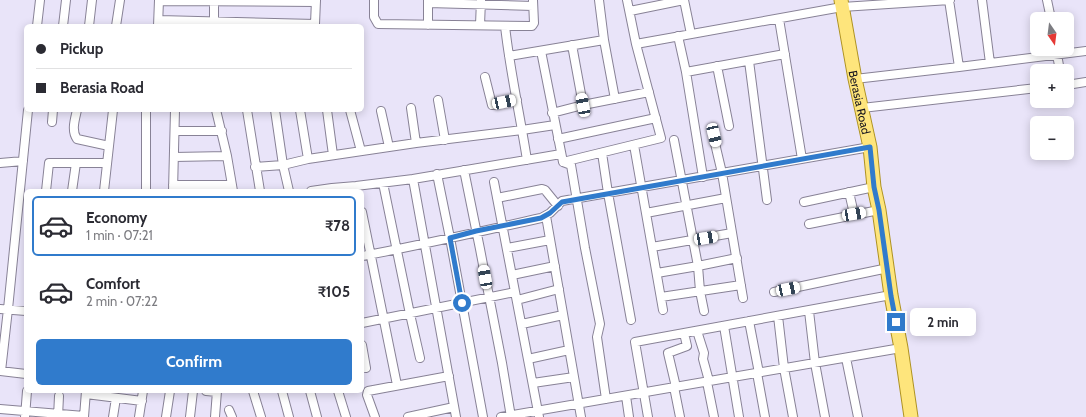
<!DOCTYPE html>
<html lang="en">
<head>
<meta charset="utf-8">
<style>
	:root { --surface:#fff; --page:#f2f2f3; --text:#2b2b33; --muted:#7c7c81; --line:#e1e1e2; --accent:#307bcc }
	body { margin:0; font-family:Cabin,sans-serif; background:var(--page); color:var(--text); height:100vh; display:flex; flex-direction:column; font-size:15px; white-space:nowrap }
	* { box-sizing:border-box; margin:0 }
	p { font-size:13px; color:var(--muted) }
	.icon { flex:none; width:22px; height:22px; fill:none; stroke:currentColor; stroke-width:2; stroke-linecap:round; stroke-linejoin:round }
	.map { position:relative; flex:1; overflow:hidden }
	.sheet { position:absolute; left:24px; top:189px; width:340px; height:204px; display:flex; flex-direction:column; background:var(--surface); border-radius:6px; box-shadow:0 2px 10px #0003 }
	.sheet>* { flex:none }
	.banner { position:absolute; left:24px; top:24px; width:340px; height:88px; border-radius:6px; box-shadow:0 2px 10px #0003; display:grid; align-content:center; height:88px; padding:0 12px; background:var(--surface) }
	.needle { width:26px; rotate:166deg }
	.buttons { position:absolute; left:1030px; top:12px; display:grid; gap:8px }
	.buttons a { display:grid; place-items:center; width:44px; height:44px; border-radius:6px; background:var(--surface); box-shadow:0 2px 10px #0003; font-size:20px }
	.end { position:absolute; width:18px; height:18px; margin:-9px; border:5px solid #307bcc; background:#fff; box-shadow:0 0 0 2px #fff }
	.from { border-radius:50% }
	.bubble { position:absolute; height:28px; border-radius:6px; background:var(--surface); box-shadow:0 2px 10px #0003; font-size:13px; font-weight:700; line-height:28px; text-align:center }
	.car { position:absolute; width:12px; height:24px; margin:-12px -6px; border-radius:5px; box-shadow:0 0 3px 1px #0007; background:linear-gradient(#fff 24%,#345 0 40%,#fff 0 76%,#345 0 86%,#fff 0) }
	.banner b { display:flex; align-items:center; gap:14px; height:38px; font-size:15px }
	.banner b+b { border-top:1px solid var(--line) }
	.banner i { width:10px; height:10px; background:var(--text) }
	ul { padding:7px 0 0; list-style:none }
	li { display:flex; align-items:center; gap:12px; height:60px; margin:0 8px 6px; padding:0 4px; border:2px solid transparent; border-radius:6px }
	li div { flex:1 }
	li b { display:block; font-size:15px }
	li em { font-style:normal; font-weight:700 }
	li.selected { border-color:var(--accent) }
	li>.icon { width:36px; height:36px; stroke-width:1.5 }
	.action { display:flex; gap:8px; margin-top:auto; padding:8px 12px }
	.action a { flex:1; height:46px; border-radius:6px; background:var(--accent); color:#fff; font-size:16px; font-weight:700; line-height:46px; text-align:center }
	.map>svg:first-child { display:block }
</style>
</head>
<body>
<div class="map">
<svg width="1086" height="417" viewBox="0 0 1086 417">
	<rect width="100%" height="100%" fill="#e9e4f9"/>
	<g fill="none" stroke-linecap="round" stroke-linejoin="round">
		<g stroke="#888296" stroke-width="10">
			<path id="minor" d="M374,0v17l4,7 152,2h2l2,-3 -1,-23
				M599,0l5,40 11,59
				M684,0l7,34
				M949,0l10,67
				M982,0l8,63
				M1047,0l4,19
				M159,1l157,1
				M428,3l105,3
				M630,11l54,-11
				M779,19l23,140
				M159,20l156,4 1,-24
				M214,21v-21
				M428,25v-25
				M480,25l1,-25
				M37,26l3,-26
				M63,26l3,-26
				M89,26l3,-26
				M116,26l4,-26
				M158,26l1,-26
				M505,26c5,45 15,89 22,134
				M678,36l8,36 17,105
				M636,44l206,-37 108,-7
				M572,45l11,60
				M1056,49l4,22
				M541,51l22,111 8,3 14,83 15,76 -3,13 9,62
				M509,56l95,-16
				M749,61l18,139
				M717,66l12,60
				M686,72l99,-18
				M485,77l7,28 25,-5
				M855,79l104,-12 127,-16
				M1067,85l19,-3
				M438,100l7,40
				M411,108l5,35
				M862,108l175,-20
				M77,110c-2,9 -6,21 0,29l32,7
				M216,110l11,46 6,35
				M247,110l13,81
				M275,110l8,55 6,26
				M300,110l8,49
				M327,110l6,45
				M350,110l11,41
				M381,111l8,36
				M552,113l31,-8 66,-13
				M52,122l1,-12
				M175,131h47
				M713,135l9,38 21,125
				M558,139l98,-21
				M674,140l24,126 2,25 4,20
				M634,145l29,165
				M602,153l6,40 23,127
				M174,157l53,-1
				M563,162l98,-24 -25,-94 -9,-44
				M0,163l23,-2
				M255,167l28,-2 25,-6 108,-16 106,-13 33,-5
				M464,170l16,79 8,42 14,72 9,54
				M437,174l13,64 33,179
				M413,179l43,238
				M494,182l45,235
				M383,183l27,131 10,44
				M173,185h59
				M46,191l3,-28h58
				M72,191l4,-28
				M104,191l9,-81
				M146,191v-81
				M173,191l2,-81
				M311,191l21,-3 24,-2 57,-7 148,-25
				M849,192l5,22
				M497,198l45,-9 3,1 13,16
				M804,202l70,-15
				M362,212l35,173
				M646,213l80,-15
				M546,216l35,201
				M809,224l70,-14
				M652,247l80,-14
				M507,248l43,-8
				M362,256c60,-11 120,-25 179,-38l9,-5 12,-12 308,-54
				M657,273l41,-7 39,-8
				M512,275l43,-9
				M774,292l114,-24
				M661,297l80,-12
				M517,300l42,-11
				M0,309l26,2
				M809,311l6,52 10,54
				M778,316l6,52 9,49
				M749,321l10,52
				M362,323l153,-31
				M522,324l41,-9
				M724,326l15,91
				M697,331l7,22 -1,6 6,22
				M362,345l4,23
				M846,358l12,59
				M528,359l41,-9
				M0,371l26,3
				M1,371l7,-62 20,-199
				M757,373l8,44
				M707,382l7,35
				M533,383l41,-6
				M674,387l6,30
				M676,387l-8,-34 19,-7 -3,-13
				M206,391l11,1
				M253,391l8,26
				M282,391l7,26
				M310,391l7,26
				M338,391l8,26
				M86,394l56,7
				M626,396l3,21
				M0,409l84,7
				M229,410l3,7
				M25,417l2,-26
				M58,417l1,-21
				M84,417l2,-26
				M113,417l3,-19
				M139,417l4,-26
				M166,417l4,-26
				M190,417l3,-26
				M215,417l2,-26
				M375,417l-8,-22 1,-4 81,-15
				M408,417l46,-10
				M501,417l400,-69
				M648,417l-13,-75 256,-47"/>
		</g>
		<g stroke="#ae9222" stroke-width="15">
			<g id="primary">
				<path id="s1" d="M841,0l14,79 15,68 4,40 5,23 12,85 10,53 10,69"/>
			</g>
		</g>
		<use href="#minor" stroke="#fff" stroke-width="8"/>
		<use href="#primary" stroke="#fee57c" stroke-width="13"/>
	</g>
	<g fill="none" stroke-linecap="round" stroke-linejoin="round">
		<path stroke="#307bcc" stroke-width="5" d="M462,303l-12,-65 26,-7 65,-13 9,-5 12,-11 308,-55 4,40 5,23 12,86 5,26"/>
	</g>
	<g text-anchor="middle" dominant-baseline="central" stroke-width="3.5" stroke-linejoin="round" paint-order="stroke">
		<g font-size="12" fill="#18161e" stroke="#e9e4f9">
			<text stroke="none"><textPath href="#s1" startOffset="104">Berasia Road</textPath></text>
		</g>
	</g>
</svg>
<div class="buttons">
<a><svg class="needle" viewBox="-14 -14 28 28"><path d="M0-13l5 13h-10z" fill="#e53935"/><path d="M0 13l5-13h-10z" fill="#7c7c81"/></svg></a>
<a>+</a>
<a>−</a>
</div>
<i class="end from" style="left:462px;top:303px"></i>
<i class="end" style="left:896px;top:322px"></i>
<div class="bubble" style="left:910px;top:308px;width:66px">2 min</div>
<i class="car" style="left:504px;top:102px;rotate:78deg"></i>
<i class="car" style="left:583px;top:105px;rotate:349deg"></i>
<i class="car" style="left:714px;top:135px;rotate:167deg"></i>
<i class="car" style="left:854px;top:214px;rotate:80deg"></i>
<i class="car" style="left:706px;top:238px;rotate:80deg"></i>
<i class="car" style="left:485px;top:277px;rotate:350deg"></i>
<i class="car" style="left:788px;top:289px;rotate:78deg"></i>
<div class="banner">
<b><i class="from"></i>Pickup</b>
<b><i></i>Berasia Road</b>
</div>
<section class="sheet">
<ul>
<li class="selected"><svg class="icon" aria-label="car" viewBox="0 0 24 24"><path d="M5 17H2v-5l4-1 3-4h7l3 4 3 1v5h-3M9 17h6M6 11h13"/><circle cx="7" cy="17" r="2"/><circle cx="17" cy="17" r="2"/></svg><div><b>Economy</b><p>1 min · 07:21</p></div><em>₹78</em></li>
<li><svg class="icon" aria-label="car" viewBox="0 0 24 24"><path d="M5 17H2v-5l4-1 3-4h7l3 4 3 1v5h-3M9 17h6M6 11h13"/><circle cx="7" cy="17" r="2"/><circle cx="17" cy="17" r="2"/></svg><div><b>Comfort</b><p>2 min · 07:22</p></div><em>₹105</em></li>
</ul>
<div class="action"><a>Confirm</a></div>
</section>
</div>
</body>
</html>
